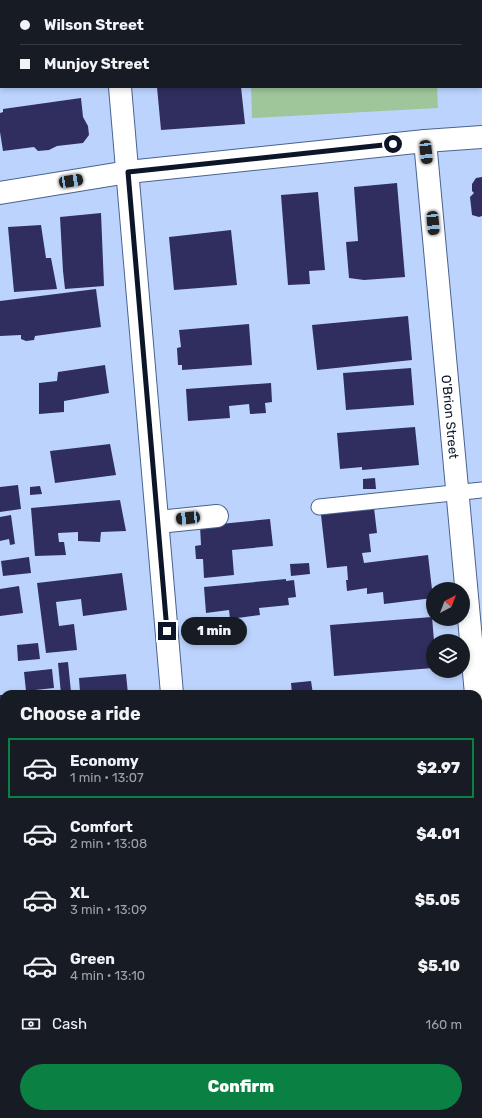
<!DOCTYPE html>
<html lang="en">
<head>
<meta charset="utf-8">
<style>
	:root { --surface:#171b24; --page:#242831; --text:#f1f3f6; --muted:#9ea1a6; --line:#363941; --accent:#0b8043 }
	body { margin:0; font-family:Rubik,sans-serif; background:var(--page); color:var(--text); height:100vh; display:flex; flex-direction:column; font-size:15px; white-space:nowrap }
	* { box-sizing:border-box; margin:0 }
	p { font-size:13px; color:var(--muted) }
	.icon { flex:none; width:22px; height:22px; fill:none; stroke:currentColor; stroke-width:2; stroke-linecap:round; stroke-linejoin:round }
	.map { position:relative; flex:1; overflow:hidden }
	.side { position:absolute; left:0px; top:690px; width:482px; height:428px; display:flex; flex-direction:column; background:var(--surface); border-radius:12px 12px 0 0; box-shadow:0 2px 6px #0003 }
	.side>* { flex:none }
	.top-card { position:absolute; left:0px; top:0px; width:482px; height:88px; box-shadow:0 2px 6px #0003; display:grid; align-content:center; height:88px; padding:0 20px; background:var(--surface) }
	.needle { width:26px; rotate:42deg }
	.buttons { position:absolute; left:426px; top:582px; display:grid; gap:8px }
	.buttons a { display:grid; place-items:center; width:44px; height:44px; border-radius:50%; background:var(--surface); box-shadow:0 2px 6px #0003; font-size:20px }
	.end { position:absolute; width:18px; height:18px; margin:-9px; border:5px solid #0d1629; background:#fff; box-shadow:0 0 0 2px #fff }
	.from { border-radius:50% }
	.bubble { position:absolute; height:28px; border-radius:14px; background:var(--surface); box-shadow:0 2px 6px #0003; font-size:13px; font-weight:800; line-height:28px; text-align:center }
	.car { position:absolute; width:12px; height:24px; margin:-12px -6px; border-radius:5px; box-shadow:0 0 3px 1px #0007; background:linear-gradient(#222 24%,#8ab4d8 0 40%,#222 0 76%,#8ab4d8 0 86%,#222 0) }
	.top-card b { display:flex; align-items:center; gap:14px; height:38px; font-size:15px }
	.top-card b+b { border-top:1px solid var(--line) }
	.top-card i { width:10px; height:10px; background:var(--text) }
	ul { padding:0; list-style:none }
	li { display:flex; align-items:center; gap:12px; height:60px; margin:0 8px 6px; padding:0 12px; border:2px solid transparent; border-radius:0px }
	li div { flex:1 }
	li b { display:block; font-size:15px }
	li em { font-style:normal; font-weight:800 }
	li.current { border-color:var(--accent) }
	li>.icon { width:36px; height:36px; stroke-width:1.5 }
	h2 { padding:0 20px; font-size:18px; line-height:48px }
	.pay { display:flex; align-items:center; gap:10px; height:44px; padding:0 20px; font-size:15px }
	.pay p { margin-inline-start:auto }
	.button { display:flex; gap:8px; margin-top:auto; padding:8px 20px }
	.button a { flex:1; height:46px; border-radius:24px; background:var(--accent); color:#fff; font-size:16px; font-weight:800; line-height:46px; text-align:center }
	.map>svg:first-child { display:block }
</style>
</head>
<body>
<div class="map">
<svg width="482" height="1118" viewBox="0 0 482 1118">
	<rect width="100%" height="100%" fill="#bcd4fd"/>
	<path fill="#9fc69a" d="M259,0h169l1,1h-170z
		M251,87h186l1,21 -186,10z
		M478,1013h4v105h-482v-33l4,-1v30h474z"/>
	<path fill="#2f2e5f" d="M157,87h84l4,37 -84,6z
		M81,98l2,19 5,9 1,9 -6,8 -26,3 -8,4 -11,1 -4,-4 -31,4 -3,-19v-19l3,-1v-3z
		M482,177v39l-3,1 -7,-2 -2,-18 4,-4 -2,-2v-7l4,-6z
		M397,183l8,94 -41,3 -15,-2 -3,-36 12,-1 -4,-54z
		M318,192l7,78 -16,1 1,13 -22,1 -7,-90z
		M101,213l3,73 -39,3 -2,-18 -3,-54z
		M41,225l5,33h5l6,31 -43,3 -6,-65z
		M231,230l6,55 -63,5 -5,-53z
		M96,289l5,38 -66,9 -1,4 -8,1 -5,-2v-4l-21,1v-35z
		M408,316l4,44 -95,10 -5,-45z
		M249,324l3,41 -70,5v-5h-4l-1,-17 4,-1 -2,-17z
		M105,365l4,28 -45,8v11l-25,2v-31l18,-2 1,-9z
		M411,368l3,37 -68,5 -3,-37z
		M271,383l1,19 -7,1 1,10 -16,1 -1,-10 -20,2 1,12 -42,3 -2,-32z
		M415,427l4,38 -57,5v-3l-22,2 -3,-36z
		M110,444l6,31 -61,8 -5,-32z
		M375,478l1,11h-13v-10z
		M18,485l3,24 -21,3v-25z
		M40,486l2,8 -12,1v-8z
		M120,500l6,31 -25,1 -1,10 -22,-1v-9l-20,1 1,9h5l2,13 -31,1 -4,-48z
		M374,508l3,25 -8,1 2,18 -9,1 2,10 64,-8 5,43 -49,6 -1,-12 -16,2v-6l-20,3 -1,-11h2l-1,-14 -20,2 -6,-53z
		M11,515l4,29 -5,1 -1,-6 -9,2v-24z
		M270,519l3,27 -41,4 2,25 -30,3 -1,-19h-7l-1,-13 6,-1 -1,-19z
		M29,557l2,16 -28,3 -2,-15z
		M309,563l1,11 -19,2 -1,-12z
		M122,573l5,37 -44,6 -2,-17 -25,3 3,24 15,-2 3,26 -31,3 -9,-70z
		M286,579v2l8,-1 2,17 -8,1 1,7 -30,3 1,7 -30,4 -1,-9 -23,3 -2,-26z
		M19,586l4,27 -23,3v-27z
		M432,617l2,24h-1v27l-99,8 -4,-51z
		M38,643l2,16 -22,2 -1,-16z
		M68,662l3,30h9l-1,-14 47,-4 2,20h-67l-3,-31z
		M52,669l2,19 -28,3 -2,-19z
		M311,681l2,13h-21l-1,-11z
		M0,695h4v34l-4,1z
		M4,734v40l-4,1v-40z
		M0,807h4v36l-4,1z
		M0,883h4v45h-4z"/>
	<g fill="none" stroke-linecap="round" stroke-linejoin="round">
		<g stroke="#49628f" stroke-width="17">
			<path id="lane" d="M319,507l163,-17"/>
		</g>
		<g stroke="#49628f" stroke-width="24">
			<g id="street">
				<path d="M112,0v1"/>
				<path d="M120,87l52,607"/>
				<path id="s1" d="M425,141l51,553"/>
				<path d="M0,193l128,-21 297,-31 57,-4"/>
				<path d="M158,522l59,-6"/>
				<path d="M478,720l4,45"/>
			</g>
		</g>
		<g stroke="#49628f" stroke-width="24">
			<path id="secondary" d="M478,1089h4
				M35,1118l70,-4"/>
		</g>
		<use href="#lane" stroke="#fff" stroke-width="15"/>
		<use href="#street" stroke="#fff" stroke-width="22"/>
		<use href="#secondary" stroke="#fff" stroke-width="22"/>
	</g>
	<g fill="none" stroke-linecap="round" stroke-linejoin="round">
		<path stroke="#0d1629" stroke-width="5" d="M167,631l-39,-459 265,-28"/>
	</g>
	<g text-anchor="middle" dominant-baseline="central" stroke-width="4" stroke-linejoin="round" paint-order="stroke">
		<g font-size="13" fill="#0d1629" stroke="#eef4ff">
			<text stroke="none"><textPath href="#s1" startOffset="277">O'Brion Street</textPath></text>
		</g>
	</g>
</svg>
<div class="buttons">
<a><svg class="needle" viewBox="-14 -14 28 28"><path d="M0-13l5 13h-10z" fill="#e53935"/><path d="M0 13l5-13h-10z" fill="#9ea1a6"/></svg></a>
<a><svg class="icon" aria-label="layers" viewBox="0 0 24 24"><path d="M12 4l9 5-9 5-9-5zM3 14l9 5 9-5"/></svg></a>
</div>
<i class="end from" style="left:393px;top:144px"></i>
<i class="end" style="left:167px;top:631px"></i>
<div class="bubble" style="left:181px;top:617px;width:66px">1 min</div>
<i class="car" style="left:426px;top:152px;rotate:174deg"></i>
<i class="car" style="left:71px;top:181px;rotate:81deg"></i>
<i class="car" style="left:433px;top:223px;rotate:175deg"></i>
<i class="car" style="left:188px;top:518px;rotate:264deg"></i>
<div class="top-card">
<b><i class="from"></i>Wilson Street</b>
<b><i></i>Munjoy Street</b>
</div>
<section class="side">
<h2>Choose a ride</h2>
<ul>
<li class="current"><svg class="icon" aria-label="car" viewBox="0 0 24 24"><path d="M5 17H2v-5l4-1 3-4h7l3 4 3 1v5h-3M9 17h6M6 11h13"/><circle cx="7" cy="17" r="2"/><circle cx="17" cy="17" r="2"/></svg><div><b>Economy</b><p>1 min · 13:07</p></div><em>$2.97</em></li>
<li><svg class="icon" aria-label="car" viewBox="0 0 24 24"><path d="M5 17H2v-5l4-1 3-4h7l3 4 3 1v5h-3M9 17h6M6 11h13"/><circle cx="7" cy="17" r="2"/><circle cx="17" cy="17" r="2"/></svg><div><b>Comfort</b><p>2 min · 13:08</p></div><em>$4.01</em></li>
<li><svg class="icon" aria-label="car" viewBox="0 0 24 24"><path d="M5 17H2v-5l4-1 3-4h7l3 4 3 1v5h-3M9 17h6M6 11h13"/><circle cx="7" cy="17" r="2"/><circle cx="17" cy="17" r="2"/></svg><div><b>XL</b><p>3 min · 13:09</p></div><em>$5.05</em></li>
<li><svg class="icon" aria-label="car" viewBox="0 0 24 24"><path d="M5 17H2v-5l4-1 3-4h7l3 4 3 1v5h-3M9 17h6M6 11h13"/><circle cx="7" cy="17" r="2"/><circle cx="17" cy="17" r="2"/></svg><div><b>Green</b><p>4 min · 13:10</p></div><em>$5.10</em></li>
</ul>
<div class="pay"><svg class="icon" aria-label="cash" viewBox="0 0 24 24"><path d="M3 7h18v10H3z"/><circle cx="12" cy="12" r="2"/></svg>Cash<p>160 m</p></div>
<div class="button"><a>Confirm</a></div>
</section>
</div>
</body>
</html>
